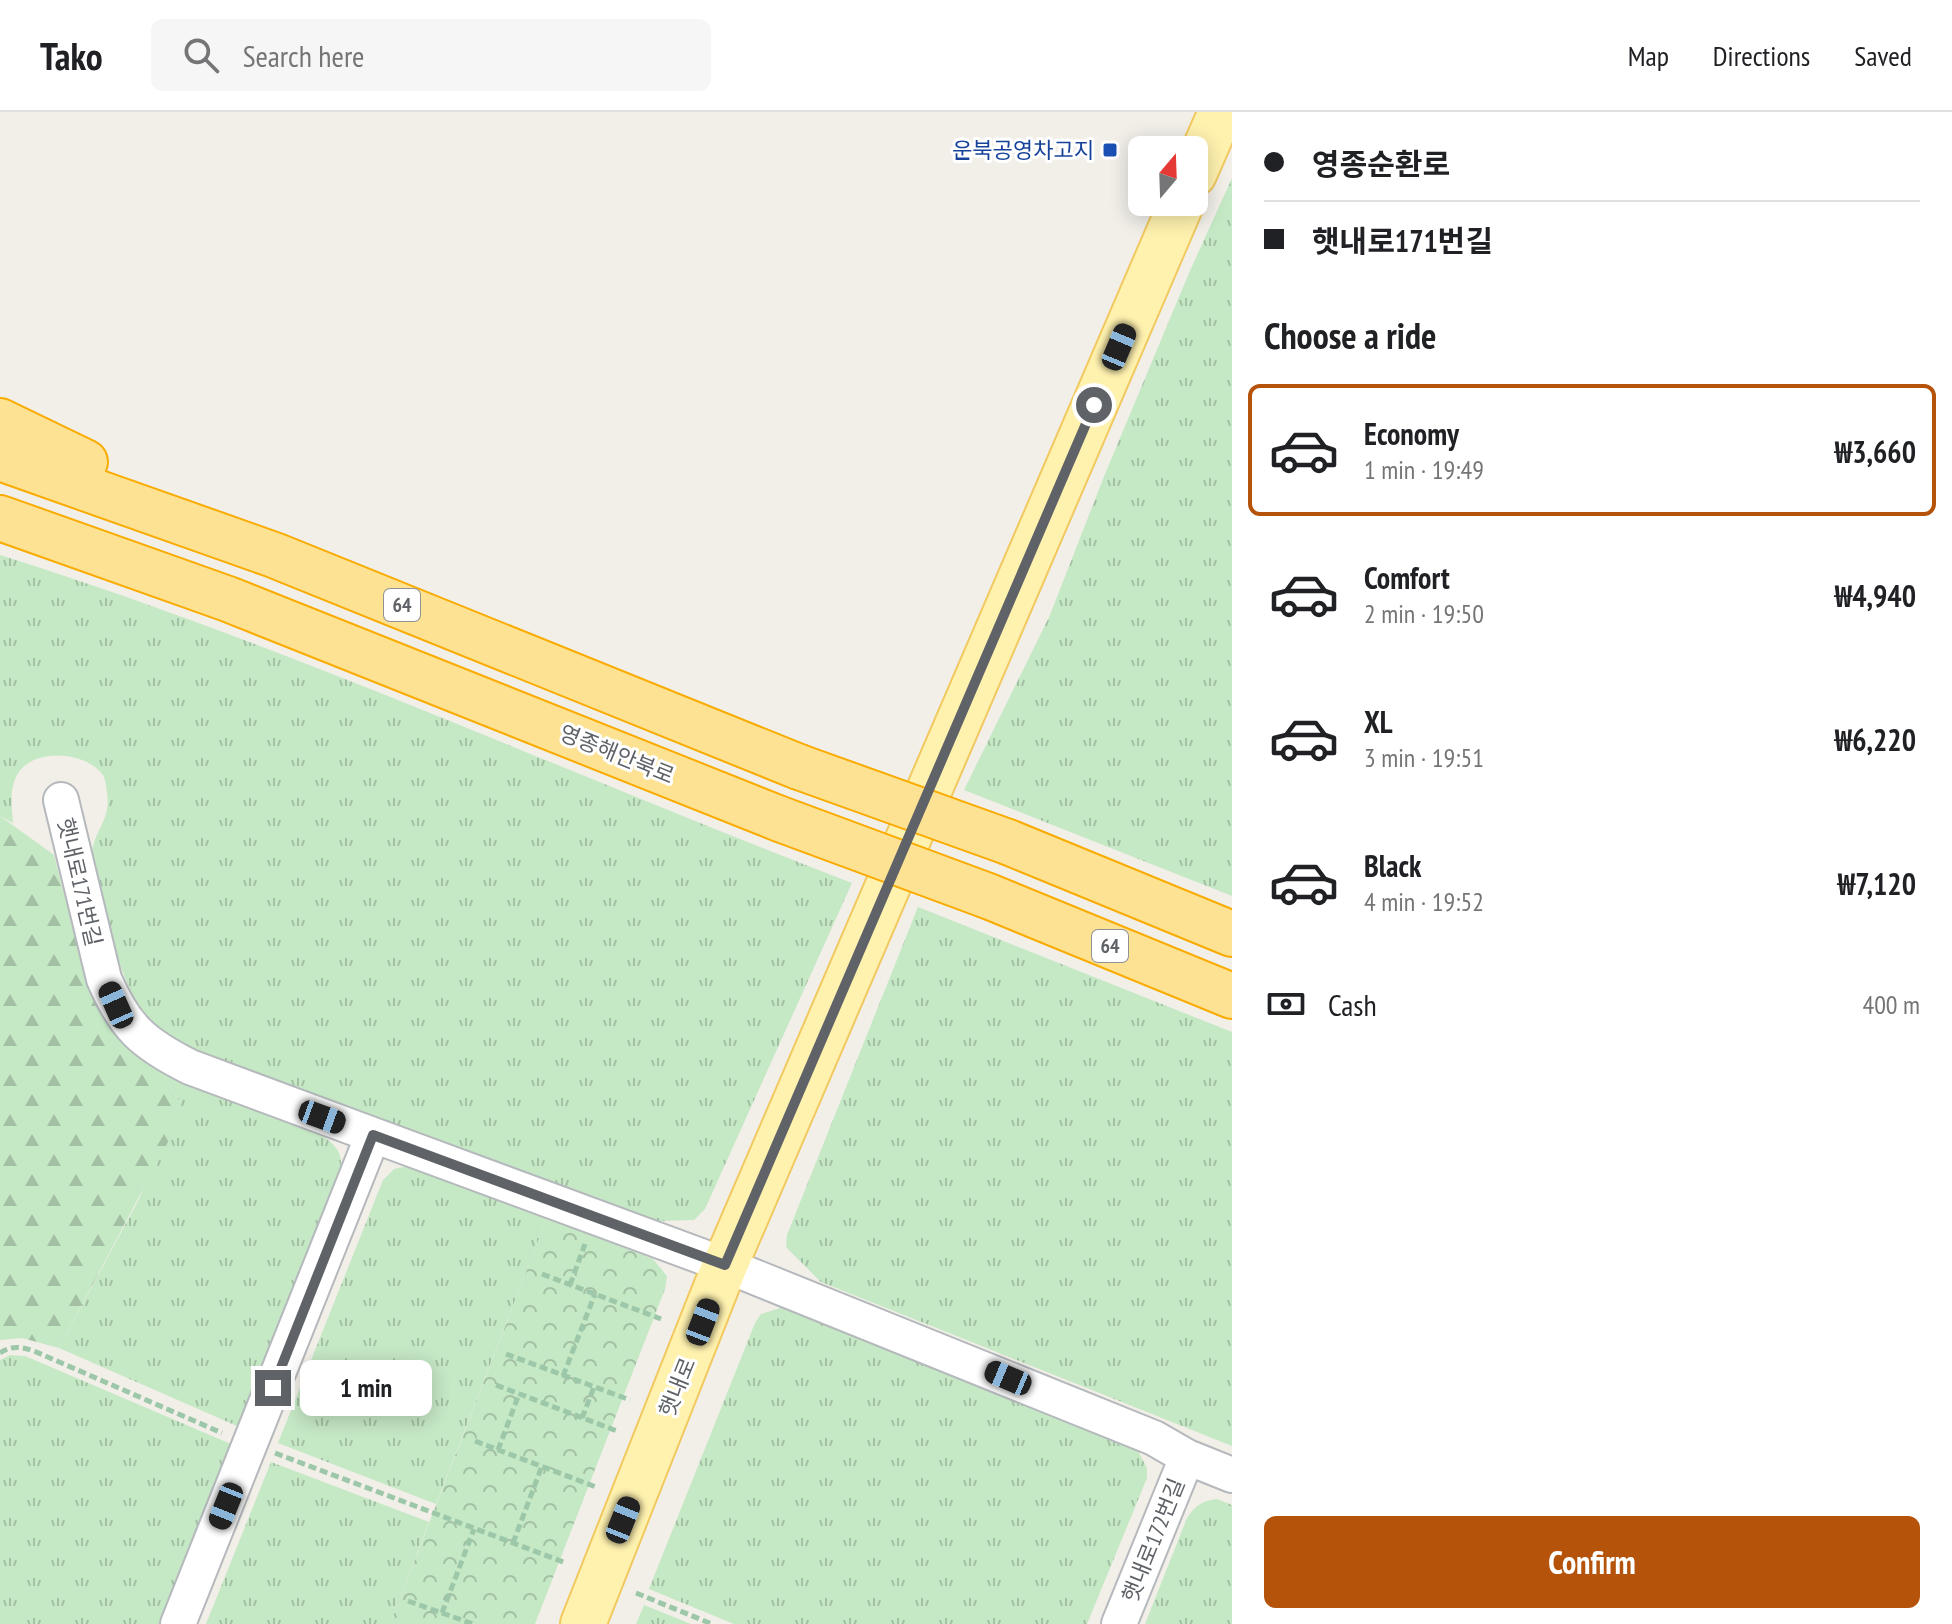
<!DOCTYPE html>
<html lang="en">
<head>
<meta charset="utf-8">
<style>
	:root { --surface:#fff; --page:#f6f6f6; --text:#202124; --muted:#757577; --line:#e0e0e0; --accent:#b45309 }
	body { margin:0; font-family:"PT Sans Narrow","Noto Sans KR",sans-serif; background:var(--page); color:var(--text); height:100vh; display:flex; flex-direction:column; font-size:30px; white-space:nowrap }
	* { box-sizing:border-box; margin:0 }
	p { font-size:26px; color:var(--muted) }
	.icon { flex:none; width:44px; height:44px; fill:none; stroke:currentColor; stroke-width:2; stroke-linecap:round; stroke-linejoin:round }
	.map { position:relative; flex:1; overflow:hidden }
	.sheet { display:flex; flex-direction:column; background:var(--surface); width:720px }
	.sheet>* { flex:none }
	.guide { display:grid; align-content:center; height:176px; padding:0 32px; background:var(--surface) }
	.needle { width:52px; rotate:19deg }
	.fabs { position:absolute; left:1128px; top:24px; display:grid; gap:16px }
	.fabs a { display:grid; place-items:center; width:80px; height:80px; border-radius:12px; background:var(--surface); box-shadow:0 4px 20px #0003; font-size:40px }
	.end { position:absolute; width:36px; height:36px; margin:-18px; border:10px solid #5f6368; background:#fff; box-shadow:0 0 0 4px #fff }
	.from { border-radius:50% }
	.bubble { position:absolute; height:56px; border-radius:12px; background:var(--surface); box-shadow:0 4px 20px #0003; font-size:26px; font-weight:700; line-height:56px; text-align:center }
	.car { position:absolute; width:24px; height:48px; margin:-24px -12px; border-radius:10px; box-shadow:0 0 6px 2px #0007; background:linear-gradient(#222 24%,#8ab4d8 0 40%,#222 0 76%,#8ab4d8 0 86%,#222 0) }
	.guide b { display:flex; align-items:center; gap:28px; height:76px; font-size:30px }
	.guide b+b { border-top:2px solid var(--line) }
	.guide i { width:20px; height:20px; background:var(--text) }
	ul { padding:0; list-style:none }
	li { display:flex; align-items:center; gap:24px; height:132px; margin:0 16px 12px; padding:0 16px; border:4px solid transparent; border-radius:12px }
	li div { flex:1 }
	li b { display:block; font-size:30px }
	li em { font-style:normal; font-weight:700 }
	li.on { border-color:var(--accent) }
	li>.icon { width:72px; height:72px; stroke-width:1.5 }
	h2 { padding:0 32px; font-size:36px; line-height:96px }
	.pay { display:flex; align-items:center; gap:20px; height:88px; padding:0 32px; font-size:30px }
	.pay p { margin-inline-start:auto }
	.cta { display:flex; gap:16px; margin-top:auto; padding:16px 32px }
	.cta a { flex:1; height:92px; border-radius:12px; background:var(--accent); color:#fff; font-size:32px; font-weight:700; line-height:92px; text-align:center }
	header { display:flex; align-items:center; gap:48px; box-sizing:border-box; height:112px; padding:0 40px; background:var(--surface); border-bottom:2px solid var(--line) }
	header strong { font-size:38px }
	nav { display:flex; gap:44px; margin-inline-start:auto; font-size:28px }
	.search { width:560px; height:72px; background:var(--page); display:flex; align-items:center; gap:20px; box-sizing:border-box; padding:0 28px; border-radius:12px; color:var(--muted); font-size:30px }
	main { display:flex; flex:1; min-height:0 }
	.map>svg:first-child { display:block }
</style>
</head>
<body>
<header>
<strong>Tako</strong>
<div class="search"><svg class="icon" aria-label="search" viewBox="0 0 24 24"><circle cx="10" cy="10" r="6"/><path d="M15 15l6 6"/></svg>Search here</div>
<nav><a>Map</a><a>Directions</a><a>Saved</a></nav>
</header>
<main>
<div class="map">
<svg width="1232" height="1512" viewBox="0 0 1232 1512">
	<defs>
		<pattern id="grass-tufts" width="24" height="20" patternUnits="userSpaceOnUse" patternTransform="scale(2)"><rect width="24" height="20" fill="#c5e8c5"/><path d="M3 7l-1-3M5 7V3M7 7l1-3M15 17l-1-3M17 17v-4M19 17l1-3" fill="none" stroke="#a3c0a4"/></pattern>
		<pattern id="forest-firs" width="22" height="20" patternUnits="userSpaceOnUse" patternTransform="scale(2)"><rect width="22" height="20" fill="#c5e8c5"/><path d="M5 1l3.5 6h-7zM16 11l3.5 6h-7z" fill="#a3c0a4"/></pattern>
		<pattern id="park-crowns" width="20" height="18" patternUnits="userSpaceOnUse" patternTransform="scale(2)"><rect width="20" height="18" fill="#c5e8c5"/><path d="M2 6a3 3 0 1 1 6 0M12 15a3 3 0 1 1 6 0" fill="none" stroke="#a3c0a4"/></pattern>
	</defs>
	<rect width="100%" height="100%" fill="#f1efe8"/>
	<path fill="url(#grass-tufts)" d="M1232,66v718l-268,-106 86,-175 55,-141 84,-201z
		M0,443c290,91 568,219 852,328l-147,326 -11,11 -35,1 -445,-163c-22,-9 -48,-18 -65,-34 -20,-19 -61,-148 -57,-173 4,-23 19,-32 15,-58 -1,-6 -1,-13 -4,-18 -17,-24 -71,-28 -86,0 -8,15 -5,32 -4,48l-13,-7z
		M918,795l314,125v414l-411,-164 -35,-35 1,-12z
		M161,960l157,61c26,16 27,27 18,55l-99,238 -178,-78 80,-149 41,-97z
		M412,1053l135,53 -111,286 -158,-61 105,-263 11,-11z
		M783,1195l354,142 10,19v10l-60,146h-353l-85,-35 106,-266 6,-9z
		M10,1243l15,1 206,88 -72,180h-159v-264z
		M271,1350l158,60 -39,102h-184z
		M1217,1387l15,6v119h-87l42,-106c9,-13 15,-17 30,-19z
		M644,1493l47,19h-55z"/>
	<path fill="url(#forest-firs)" d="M0,704l54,39 33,128 28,49 46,40 19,30 -3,23 -118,223 -37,-10 -22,2z"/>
	<path fill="url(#park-crowns)" d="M547,1106l106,41 14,17 -2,13 -130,335h-145z"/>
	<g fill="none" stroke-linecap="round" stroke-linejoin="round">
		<g stroke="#b5b8bc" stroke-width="38">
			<path id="minor" d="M61,688l43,179c21,48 38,64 86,88l183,68 -195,489
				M373,1023l352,130 429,173 33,19
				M1119,1512l68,-167 45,18"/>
		</g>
		<g stroke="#f2c960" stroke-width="48">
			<path id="major" d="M1194,62l27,-62
				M583,1512l142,-359 457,-1063"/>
		</g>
		<g stroke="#f9ab00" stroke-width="48">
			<path id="highway" d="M0,309l85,41
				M0,346l274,97 525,212
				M0,406l228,81 552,220
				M1008,730l224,92
				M988,784l244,100"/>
		</g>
		<path stroke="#9cc7a9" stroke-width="5" stroke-dasharray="8 4" stroke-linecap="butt" d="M542,1162l119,45
			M570,1173l15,-41
			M0,1241c12,-8 21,-6 34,-2l188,82
			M506,1242l124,46
			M563,1264l32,-82
			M496,1273l121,46
			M582,1306l12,-31
			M475,1329l121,46
			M498,1338l21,-56
			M275,1341l291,110
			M513,1431l29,-77
			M636,1481l76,31
			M408,1489l65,23
			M442,1501l32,-84"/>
		<use href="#minor" stroke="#fff" stroke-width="34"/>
		<use href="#major" stroke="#fff2af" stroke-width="44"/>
		<use href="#highway" stroke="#fde293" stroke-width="44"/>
		<g stroke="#f9ab00" stroke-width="48" stroke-linecap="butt">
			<path id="highway-bridge" d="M799,655l209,75
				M780,707l208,77"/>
		</g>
		<use href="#highway-bridge" stroke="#fde293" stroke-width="44"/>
	</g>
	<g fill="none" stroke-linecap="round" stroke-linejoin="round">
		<path stroke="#5f6368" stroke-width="10" d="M273,1276l100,-253 352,130 369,-860"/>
	</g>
	<rect fill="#1a4fb4" stroke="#fff" stroke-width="3" x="1102" y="30" width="16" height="16" rx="4"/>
	<g text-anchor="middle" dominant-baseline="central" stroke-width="6" stroke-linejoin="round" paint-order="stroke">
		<g fill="#fff" stroke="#8f9295" stroke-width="2">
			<rect x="384" y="477" width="36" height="32" rx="6"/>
			<rect x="1092" y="818" width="36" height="32" rx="6"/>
		</g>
		<g font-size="20" font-weight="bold" fill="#5f6368">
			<text x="402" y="493">64</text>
			<text x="1110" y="834">64</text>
		</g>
		<g font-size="22" fill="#164399" stroke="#fff" text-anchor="end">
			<text x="1094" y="38">운북공영차고지</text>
		</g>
		<g font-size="22" fill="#5f6368" stroke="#fff">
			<text transform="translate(617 642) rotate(22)">영종해안북로</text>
			<text transform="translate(80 770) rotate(77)">햇내로171번길</text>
			<text transform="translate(677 1275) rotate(-68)">햇내로</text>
			<text transform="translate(1153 1428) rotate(-68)">햇내로172번길</text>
		</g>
	</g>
</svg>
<div class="fabs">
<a><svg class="needle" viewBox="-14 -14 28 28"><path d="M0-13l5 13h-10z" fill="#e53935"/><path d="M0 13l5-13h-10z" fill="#757577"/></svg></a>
</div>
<i class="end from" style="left:1094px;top:293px"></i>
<i class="end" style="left:273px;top:1276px"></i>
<div class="bubble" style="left:300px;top:1248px;width:132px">1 min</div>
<i class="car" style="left:1119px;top:235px;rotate:23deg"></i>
<i class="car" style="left:116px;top:893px;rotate:336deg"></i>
<i class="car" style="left:322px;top:1005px;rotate:110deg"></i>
<i class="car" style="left:703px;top:1210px;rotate:21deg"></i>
<i class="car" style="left:1008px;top:1266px;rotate:293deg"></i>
<i class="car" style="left:226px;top:1394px;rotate:202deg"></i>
<i class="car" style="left:623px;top:1408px;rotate:22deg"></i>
</div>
<section class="sheet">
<div class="guide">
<b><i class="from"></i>영종순환로</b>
<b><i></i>햇내로171번길</b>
</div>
<h2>Choose a ride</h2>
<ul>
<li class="on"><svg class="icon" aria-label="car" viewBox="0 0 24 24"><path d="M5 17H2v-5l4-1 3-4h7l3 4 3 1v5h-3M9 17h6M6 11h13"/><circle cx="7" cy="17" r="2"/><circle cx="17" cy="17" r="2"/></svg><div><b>Economy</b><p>1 min · 19:49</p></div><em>₩3,660</em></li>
<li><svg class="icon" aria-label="car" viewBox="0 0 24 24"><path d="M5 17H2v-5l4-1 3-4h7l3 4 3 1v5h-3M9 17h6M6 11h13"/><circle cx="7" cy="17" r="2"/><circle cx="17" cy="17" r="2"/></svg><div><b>Comfort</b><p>2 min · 19:50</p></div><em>₩4,940</em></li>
<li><svg class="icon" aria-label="car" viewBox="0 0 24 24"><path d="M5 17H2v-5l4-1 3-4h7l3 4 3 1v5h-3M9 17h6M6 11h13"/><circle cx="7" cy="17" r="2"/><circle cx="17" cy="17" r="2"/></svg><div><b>XL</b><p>3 min · 19:51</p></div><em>₩6,220</em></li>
<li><svg class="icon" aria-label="car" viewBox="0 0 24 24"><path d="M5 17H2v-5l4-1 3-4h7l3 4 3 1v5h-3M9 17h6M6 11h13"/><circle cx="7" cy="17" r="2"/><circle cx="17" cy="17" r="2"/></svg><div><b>Black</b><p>4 min · 19:52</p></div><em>₩7,120</em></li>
</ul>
<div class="pay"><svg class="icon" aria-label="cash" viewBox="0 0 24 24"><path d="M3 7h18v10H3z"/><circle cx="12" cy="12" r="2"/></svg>Cash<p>400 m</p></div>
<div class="cta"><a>Confirm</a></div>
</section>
</main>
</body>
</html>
